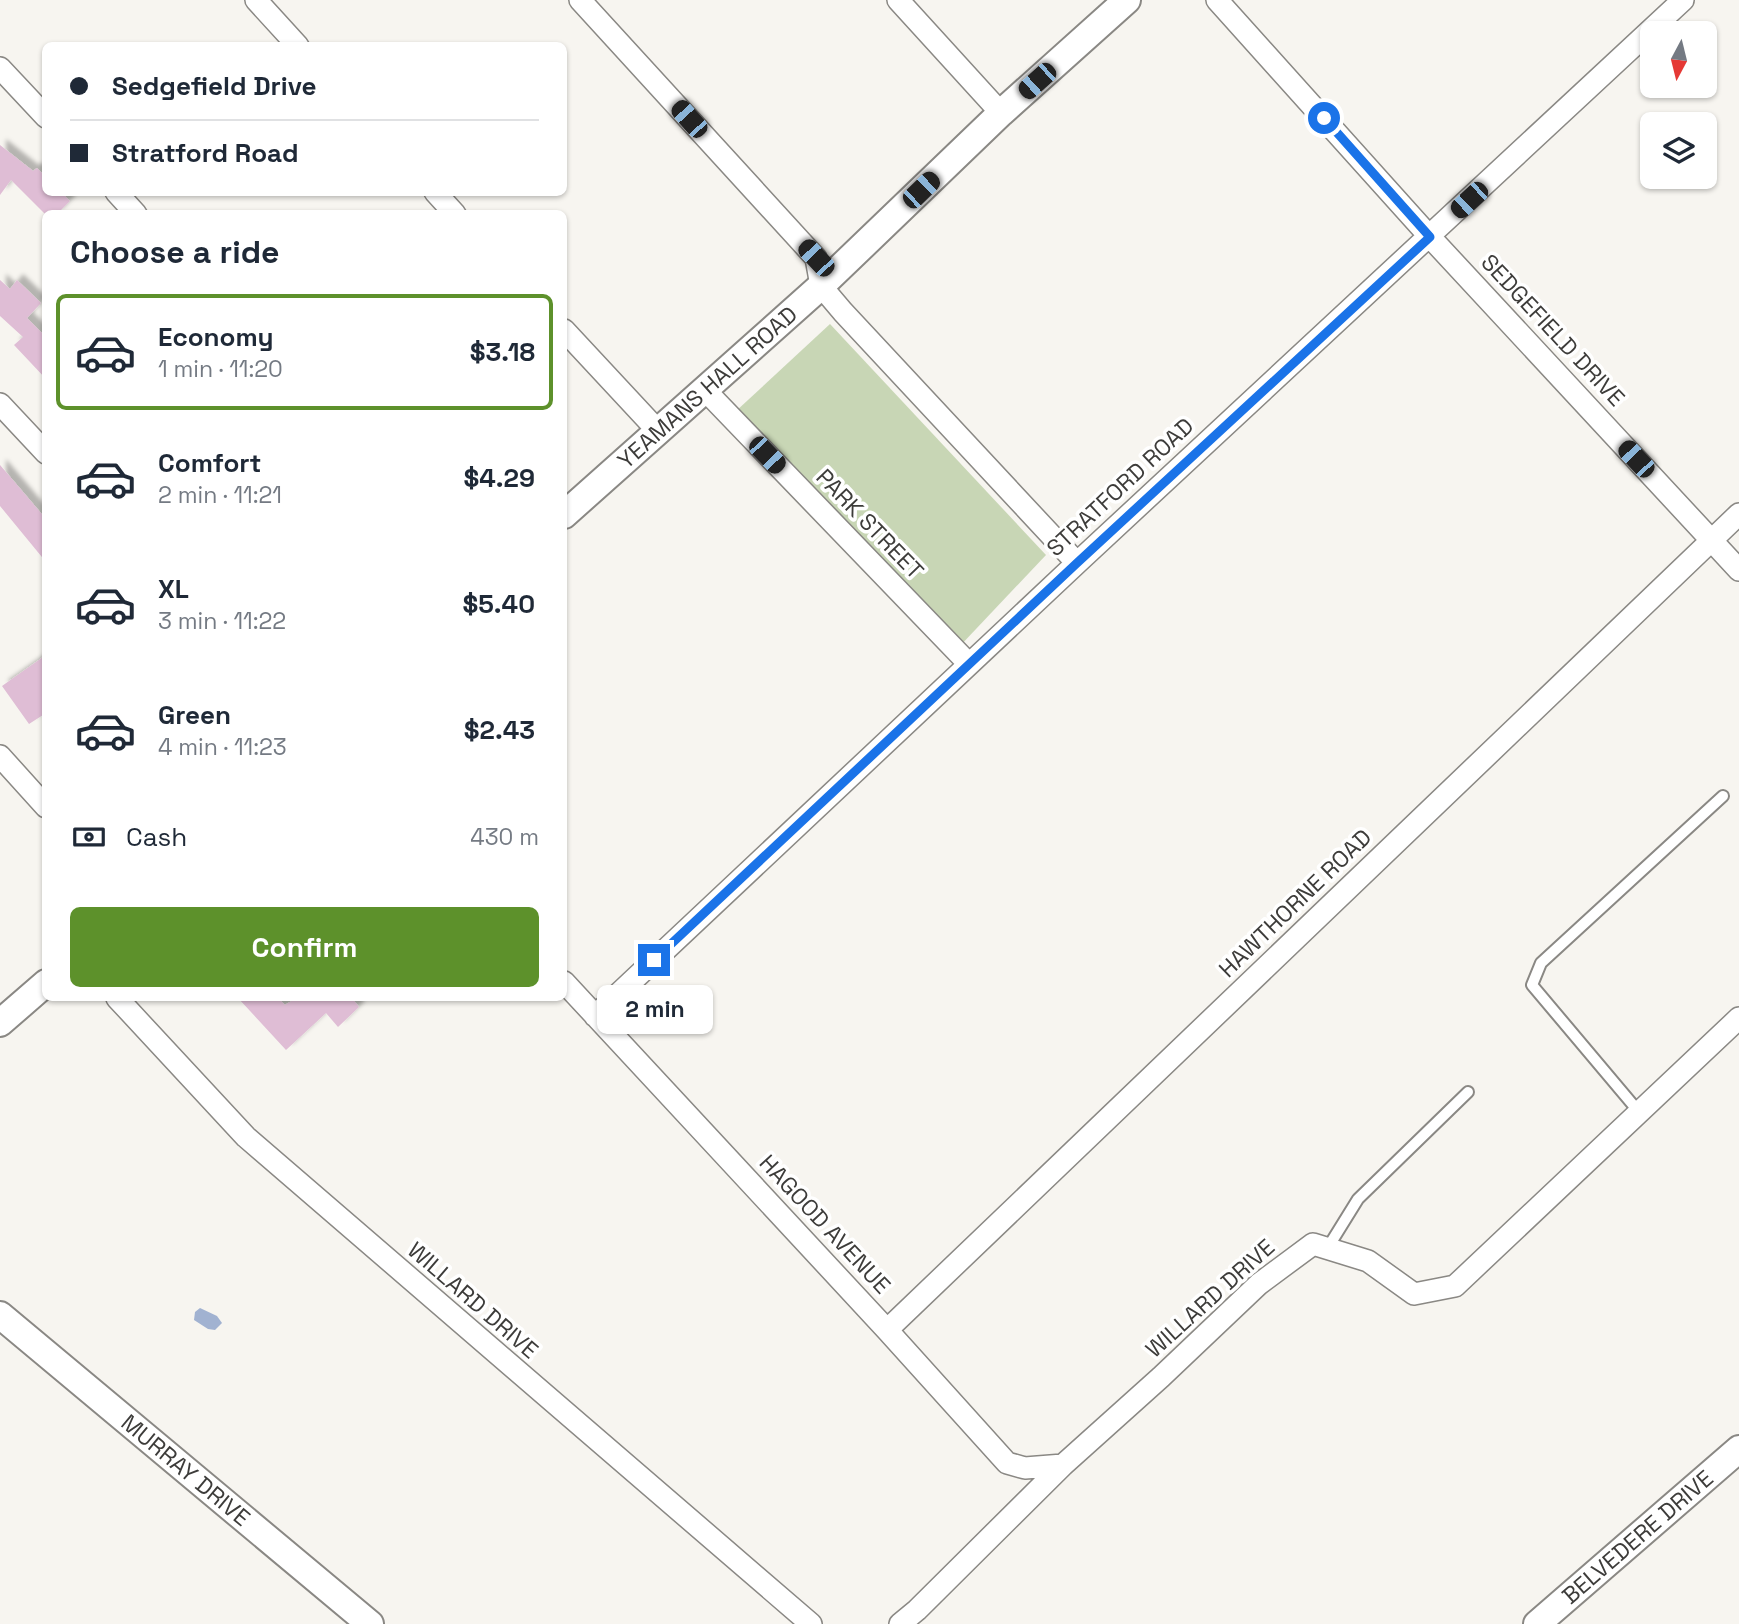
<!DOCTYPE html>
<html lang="en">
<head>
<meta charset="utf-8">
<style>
	:root { --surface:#fff; --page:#f2f2f3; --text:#1f2937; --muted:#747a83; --line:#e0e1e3; --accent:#5d912b }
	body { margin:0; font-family:"Space Grotesk",sans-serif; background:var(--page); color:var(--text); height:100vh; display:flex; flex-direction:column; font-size:26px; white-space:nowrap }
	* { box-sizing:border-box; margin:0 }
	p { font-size:23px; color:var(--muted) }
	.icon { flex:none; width:38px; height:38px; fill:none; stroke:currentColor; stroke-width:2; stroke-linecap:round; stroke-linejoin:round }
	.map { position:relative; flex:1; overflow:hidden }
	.sheet { position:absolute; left:42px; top:210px; width:525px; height:791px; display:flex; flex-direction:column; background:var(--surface); border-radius:10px; box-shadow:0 2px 5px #0004 }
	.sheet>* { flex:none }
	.top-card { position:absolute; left:42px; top:42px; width:525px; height:154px; border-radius:10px; box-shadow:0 2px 5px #0004; display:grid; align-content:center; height:154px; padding:0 28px; background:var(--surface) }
	.needle { width:46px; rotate:187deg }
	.tools { position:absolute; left:1640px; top:21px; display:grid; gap:14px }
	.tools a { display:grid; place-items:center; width:77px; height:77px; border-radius:10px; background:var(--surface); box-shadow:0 2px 5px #0004; font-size:35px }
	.end { position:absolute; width:32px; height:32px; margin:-16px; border:9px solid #1a73e8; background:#fff; box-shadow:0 0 0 4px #fff }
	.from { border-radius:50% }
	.bubble { position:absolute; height:49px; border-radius:10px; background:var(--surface); box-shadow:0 2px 5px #0004; font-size:23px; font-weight:800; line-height:49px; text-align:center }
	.car { position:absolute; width:21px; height:42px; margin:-21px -10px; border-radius:9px; box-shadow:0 0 5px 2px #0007; background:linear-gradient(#222 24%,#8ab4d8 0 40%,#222 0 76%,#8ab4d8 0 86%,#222 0) }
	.top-card b { display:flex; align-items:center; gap:24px; height:66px; font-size:26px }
	.top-card b+b { border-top:2px solid var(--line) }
	.top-card i { width:18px; height:18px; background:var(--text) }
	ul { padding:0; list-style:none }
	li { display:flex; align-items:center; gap:21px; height:116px; margin:0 14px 10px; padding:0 14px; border:4px solid transparent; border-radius:10px }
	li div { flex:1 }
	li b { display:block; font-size:26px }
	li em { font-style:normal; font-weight:800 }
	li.on { border-color:var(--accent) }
	li>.icon { width:63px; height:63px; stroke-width:1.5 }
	h2 { padding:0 28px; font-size:32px; line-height:84px }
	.pay { display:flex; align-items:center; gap:18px; height:77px; padding:0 28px; font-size:26px }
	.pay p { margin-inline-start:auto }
	.primary-button { display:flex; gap:14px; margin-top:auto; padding:14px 28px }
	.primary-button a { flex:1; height:80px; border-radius:10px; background:var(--accent); color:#fff; font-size:28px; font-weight:800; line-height:80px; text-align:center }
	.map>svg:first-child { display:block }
</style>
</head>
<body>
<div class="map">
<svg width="1739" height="1624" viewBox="0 0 1739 1624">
	<defs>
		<filter id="shadow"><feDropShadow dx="6" dy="-6" stdDeviation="2" flood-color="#0004"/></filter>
	</defs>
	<rect width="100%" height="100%" fill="#f7f5f0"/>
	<path fill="#c8d6b5" d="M830,324l216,231 -87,92 -224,-235z"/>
	<path fill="#a1b2d1" d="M200,1308l17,8 5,7 -7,7 -7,-1 -14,-9 1,-8z"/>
	<path fill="#dfbdd5" filter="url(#shadow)" d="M0,145l33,26 4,-3 9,9v15h15l9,9 -13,13 -11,1 -35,-35 -11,15z
		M0,280l10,9 7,-9 24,23 -14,15 19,19v42l-32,-34 9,-8 -23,-21z
		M0,465l46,54v43l-46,-56z
		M46,655v58l-17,11 -27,-38z
		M238,998h40l7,7 11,-7h56l7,9 -21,20 -12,-14 -40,37z"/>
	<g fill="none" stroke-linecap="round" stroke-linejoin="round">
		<g stroke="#8a8884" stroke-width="14">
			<path id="service" d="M1639,1112l-107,-127 9,-22 182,-167
				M1327,1249l31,-50 110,-107"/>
		</g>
		<g stroke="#8a8884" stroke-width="24">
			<path id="minor" d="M256,0l42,46
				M580,0l236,258 5,28 22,26 234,251
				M898,0l103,113
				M1217,0l213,237 309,333
				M0,68l46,49
				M116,192l20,22
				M435,192l20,22
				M564,330l94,101
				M704,389l265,275
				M0,404l46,49
				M0,756l46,51
				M564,982l323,348 120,133 18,5 38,-3
				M117,998l129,139 565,487
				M595,1016l482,-453 606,-563
				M887,1330l852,-816
				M900,1624l17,-14 146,-145 98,-88 98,-93 54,-40 55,17 46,33 41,-8 284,-268"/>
		</g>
		<g stroke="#8a8884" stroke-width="30">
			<g id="tertiary">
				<path id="s1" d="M564,515l257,-229 180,-173 126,-113"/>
				<path d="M0,1023l46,-40"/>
				<path id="s2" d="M0,1315l370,309"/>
				<path id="s3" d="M1537,1624l202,-175"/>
			</g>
		</g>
		<use href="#service" stroke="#fff" stroke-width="10"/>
		<use href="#minor" stroke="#fff" stroke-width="21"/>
		<use href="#tertiary" stroke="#fff" stroke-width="26"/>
	</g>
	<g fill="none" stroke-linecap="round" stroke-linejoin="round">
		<path stroke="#1a73e8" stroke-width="9" d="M654,960l423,-397 353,-326 -106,-119"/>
	</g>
	<g text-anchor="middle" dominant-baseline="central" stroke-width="7" stroke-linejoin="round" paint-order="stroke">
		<g font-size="23" fill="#3d3c3a" stroke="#fff">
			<text transform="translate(1553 330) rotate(47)">SEDGEFIELD DRIVE</text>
			<text stroke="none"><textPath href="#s1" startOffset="192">YEAMANS HALL ROAD</textPath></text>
			<text transform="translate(1120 487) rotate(-43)">STRATFORD ROAD</text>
			<text transform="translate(870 524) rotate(46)">PARK STREET</text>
			<text transform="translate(1295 903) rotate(-44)">HAWTHORNE ROAD</text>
			<text transform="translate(825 1224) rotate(47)">HAGOOD AVENUE</text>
			<text transform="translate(1210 1298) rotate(-42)">WILLARD DRIVE</text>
			<text transform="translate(473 1300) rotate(41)">WILLARD DRIVE</text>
			<text stroke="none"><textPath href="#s2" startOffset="242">MURRAY DRIVE</textPath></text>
			<text stroke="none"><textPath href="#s3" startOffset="133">BELVEDERE DRIVE</textPath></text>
		</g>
	</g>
</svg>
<div class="tools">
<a><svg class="needle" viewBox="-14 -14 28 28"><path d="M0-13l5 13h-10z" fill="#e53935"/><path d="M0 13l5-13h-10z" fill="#747a83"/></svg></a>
<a><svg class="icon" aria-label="layers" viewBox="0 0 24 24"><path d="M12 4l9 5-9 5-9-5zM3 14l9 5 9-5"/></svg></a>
</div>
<i class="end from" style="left:1324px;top:118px"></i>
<i class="end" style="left:654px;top:960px"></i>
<div class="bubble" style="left:597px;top:985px;width:116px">2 min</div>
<i class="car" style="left:1037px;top:81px;rotate:228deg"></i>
<i class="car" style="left:689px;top:119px;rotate:318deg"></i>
<i class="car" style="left:921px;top:190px;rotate:46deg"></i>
<i class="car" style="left:1469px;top:200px;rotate:227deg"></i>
<i class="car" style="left:816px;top:258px;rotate:317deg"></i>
<i class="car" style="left:767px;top:455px;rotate:136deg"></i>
<i class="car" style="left:1636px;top:459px;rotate:317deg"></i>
<div class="top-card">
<b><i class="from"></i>Sedgefield Drive</b>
<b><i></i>Stratford Road</b>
</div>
<section class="sheet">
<h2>Choose a ride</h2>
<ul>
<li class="on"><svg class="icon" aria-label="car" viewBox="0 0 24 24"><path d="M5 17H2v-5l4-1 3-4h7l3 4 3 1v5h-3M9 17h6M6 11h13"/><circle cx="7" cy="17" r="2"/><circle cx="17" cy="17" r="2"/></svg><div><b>Economy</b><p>1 min · 11:20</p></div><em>$3.18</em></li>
<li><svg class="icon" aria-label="car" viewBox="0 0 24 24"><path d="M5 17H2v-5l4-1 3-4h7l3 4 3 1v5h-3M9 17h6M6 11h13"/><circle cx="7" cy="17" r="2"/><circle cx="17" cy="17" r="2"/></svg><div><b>Comfort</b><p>2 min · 11:21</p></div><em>$4.29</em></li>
<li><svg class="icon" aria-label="car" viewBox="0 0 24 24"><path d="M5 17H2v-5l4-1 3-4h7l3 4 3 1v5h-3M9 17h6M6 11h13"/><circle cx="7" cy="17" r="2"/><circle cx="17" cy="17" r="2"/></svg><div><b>XL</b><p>3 min · 11:22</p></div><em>$5.40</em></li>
<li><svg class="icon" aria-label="car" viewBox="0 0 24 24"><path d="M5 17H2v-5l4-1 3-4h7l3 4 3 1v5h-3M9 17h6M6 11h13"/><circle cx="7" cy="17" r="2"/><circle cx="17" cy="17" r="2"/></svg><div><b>Green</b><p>4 min · 11:23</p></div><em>$2.43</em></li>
</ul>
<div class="pay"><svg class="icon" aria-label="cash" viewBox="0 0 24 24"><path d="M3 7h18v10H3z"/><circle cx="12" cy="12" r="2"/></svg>Cash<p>430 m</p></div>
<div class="primary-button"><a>Confirm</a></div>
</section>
</div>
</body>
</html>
